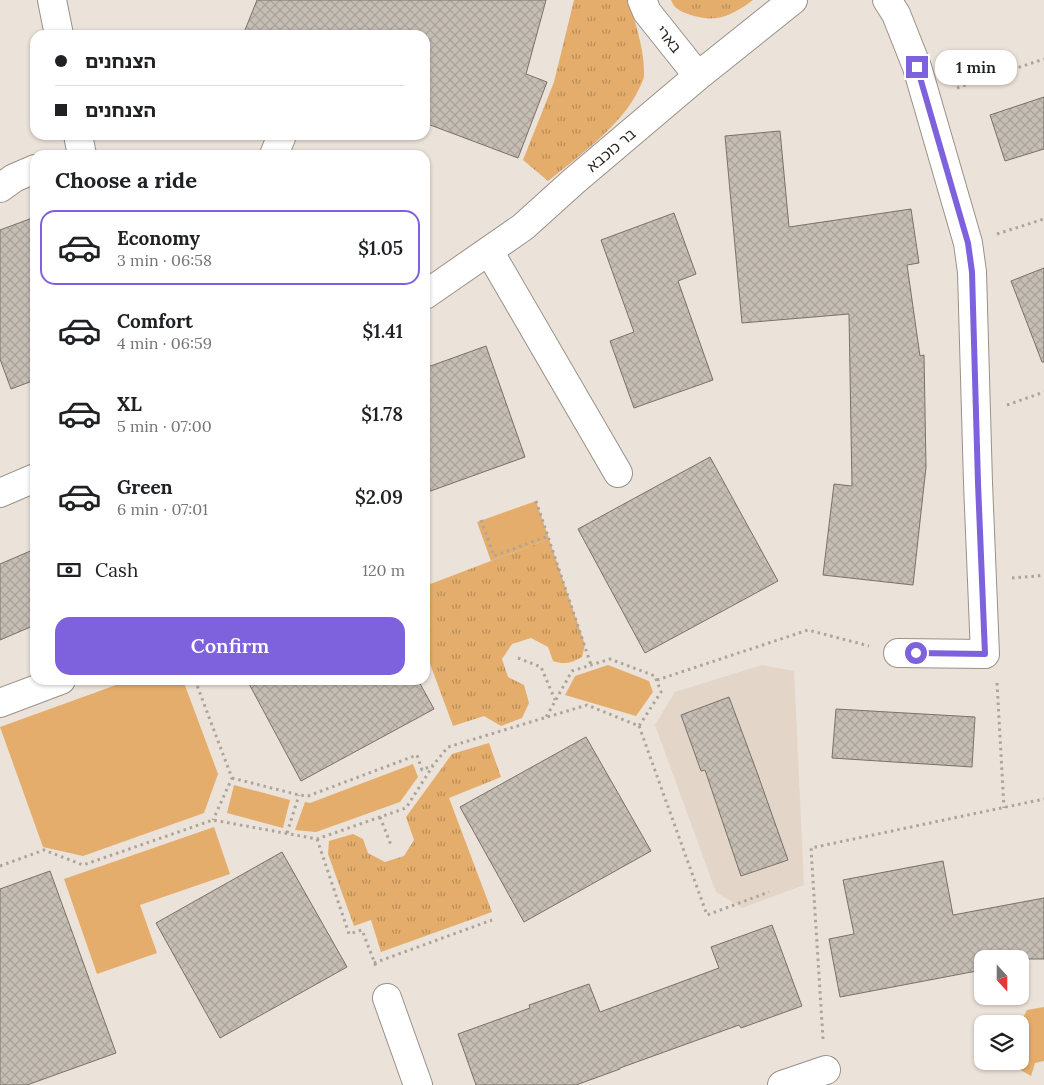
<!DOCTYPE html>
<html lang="en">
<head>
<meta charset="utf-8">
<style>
	:root { --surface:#fff; --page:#f6f6f6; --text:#202124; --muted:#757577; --line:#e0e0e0; --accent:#7e62dd }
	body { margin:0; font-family:Lora,"Noto Sans Hebrew",serif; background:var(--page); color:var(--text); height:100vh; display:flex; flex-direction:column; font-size:19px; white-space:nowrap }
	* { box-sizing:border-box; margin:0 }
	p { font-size:16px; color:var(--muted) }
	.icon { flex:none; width:28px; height:28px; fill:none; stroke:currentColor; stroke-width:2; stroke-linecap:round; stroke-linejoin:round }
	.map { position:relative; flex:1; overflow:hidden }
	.panel { position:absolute; left:30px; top:150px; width:400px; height:535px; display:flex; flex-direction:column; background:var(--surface); border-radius:15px; box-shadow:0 1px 4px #0004 }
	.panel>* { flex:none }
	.top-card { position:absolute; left:30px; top:30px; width:400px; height:110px; border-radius:15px; box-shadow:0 1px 4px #0004; display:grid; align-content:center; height:110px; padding:0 25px; background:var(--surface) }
	.needle { width:32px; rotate:159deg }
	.fabs { position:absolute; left:974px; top:950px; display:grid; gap:10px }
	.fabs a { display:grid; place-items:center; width:55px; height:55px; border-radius:10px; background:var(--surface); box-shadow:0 1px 4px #0004; font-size:25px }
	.end { position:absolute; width:22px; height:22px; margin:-11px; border:6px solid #7e62dd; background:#fff; box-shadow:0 0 0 2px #fff }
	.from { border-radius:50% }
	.bubble { position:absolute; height:35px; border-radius:15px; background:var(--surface); box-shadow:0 1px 4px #0004; font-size:16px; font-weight:600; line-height:35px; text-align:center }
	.top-card b { display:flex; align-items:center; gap:18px; height:48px; font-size:19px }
	.top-card b+b { border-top:1px solid var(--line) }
	.top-card i { width:12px; height:12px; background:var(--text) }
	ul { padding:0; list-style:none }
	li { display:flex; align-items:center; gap:15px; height:75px; margin:0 10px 8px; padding:0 15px; border:2px solid transparent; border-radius:15px }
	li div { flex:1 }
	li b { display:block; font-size:19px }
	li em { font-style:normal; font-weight:600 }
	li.selected { border-color:var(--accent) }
	li>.icon { width:45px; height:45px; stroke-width:1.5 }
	h2 { padding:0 25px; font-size:22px; line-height:60px }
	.pay { display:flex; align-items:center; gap:12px; height:55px; padding:0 25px; font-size:19px }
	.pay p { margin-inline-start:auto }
	.button { display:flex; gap:10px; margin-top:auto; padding:10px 25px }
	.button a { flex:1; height:58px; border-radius:15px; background:var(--accent); color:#fff; font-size:20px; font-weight:600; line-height:58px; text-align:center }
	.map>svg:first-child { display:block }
</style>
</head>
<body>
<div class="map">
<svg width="1044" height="1085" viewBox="0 0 1044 1085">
	<defs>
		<pattern id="grass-tufts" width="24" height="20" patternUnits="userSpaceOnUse" patternTransform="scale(1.25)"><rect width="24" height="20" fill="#e5ad6b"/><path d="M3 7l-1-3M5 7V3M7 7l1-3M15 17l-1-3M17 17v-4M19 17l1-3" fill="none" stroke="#ba8d58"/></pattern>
		<pattern id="building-cross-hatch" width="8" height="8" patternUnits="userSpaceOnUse" patternTransform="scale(1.25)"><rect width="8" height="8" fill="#c6beb5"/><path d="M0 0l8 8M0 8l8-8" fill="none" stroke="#aaa39b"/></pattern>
	</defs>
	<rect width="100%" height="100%" fill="#ebe2d9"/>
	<path fill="#e3d5c7" d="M762,665l32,6 10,214 -62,23 -26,-16 -61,-167 20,-33z"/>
	<path fill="url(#grass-tufts)" d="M574,0h55c6,24 16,50 15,75 0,5 -3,9 -5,14 -16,35 -61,68 -91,92l-25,-21 31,-78z
		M671,0h82c-9,7 -25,17 -36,18 -12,2 -33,-3 -42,-11 -2,-2 -3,-5 -4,-7z
		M549,539l36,106 -3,12c-10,6 -18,8 -29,4l-5,-14 -17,-9 -19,6 -10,15 6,18 16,8 5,18 -7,15 -21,8 -17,-10 -31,10 -28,-76v-64z
		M489,743l12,34 -52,21 43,114 -111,40 -10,-32 -17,6 -26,-72 1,-13 24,-7 10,5 5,14 17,9 19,-6 10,-16 -8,-23 46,-63z"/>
	<path fill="#e5ad6b" d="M536,501l13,38 -58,22 -14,-39z
		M608,665l41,16 4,11 -17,24 -71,-21 10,-19z
		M130,680h53l35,94 -14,39 -121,43 -40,-9 -43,-120z
		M413,764l5,13 -18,25 -84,30 -21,-2 10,-28 5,1z
		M234,785l56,15 -7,28 -56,-15z
		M214,827l16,47 -90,31 17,48 -60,21 -33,-95z
		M1044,1007v54l-9,2 -4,13 -14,-8 -6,-7h9v-37l7,-14z"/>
	<path fill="url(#building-cross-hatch)" stroke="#79726a" d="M257,0h289l-20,74 21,8 -29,76 -93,-35v-88h-182z
		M1044,97v52l-39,12 -15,-46z
		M780,131l9,96 122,-18 8,54 -12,2 13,91 4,-1 2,112 -13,118 -90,-10 11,-91 18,2 -3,-172 -107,9 -17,-187z
		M674,213l22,61 -18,7 35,99 -79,28 -24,-67 24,-9 -33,-92z
		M35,217v163l-24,9 -11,-30v-129z
		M1044,268v94h-2l-31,-81z
		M486,346l39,111 -100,36v-125z
		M710,457l68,124 -133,72 -67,-124z
		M35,549v76l-35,15v-76z
		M247,680h171l16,29 -133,72z
		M729,697l29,78 30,85 -47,16 -36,-106 -4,1 -20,-56z
		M836,709l139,8 -3,50 -140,-9z
		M586,737l65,114 -127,71 -64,-115z
		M282,852l65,115 -127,71 -64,-115z
		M943,861l10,54 91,-17v61h-62v11l-142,27 -11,-58 25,-5 -11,-54z
		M50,871l66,182 -89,32h-27v-196z
		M772,925l30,81 -61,22 -2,-3 -119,43v1l-44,16h-100l-18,-51 72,-26 -1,-3 60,-21 11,28 119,-44 -8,-21z"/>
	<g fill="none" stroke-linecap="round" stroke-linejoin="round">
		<g stroke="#999189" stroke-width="30">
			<path id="minor" d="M52,0l7,35
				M642,0l5,12 51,64
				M887,0l9,14 21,53 51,176 4,29 6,211 7,171 -87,-1
				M78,135l4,20
				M274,155l8,-20
				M0,188l14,-10 21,-9
				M489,251l129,222
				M425,295l98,-68 51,-46 124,-105 95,-76
				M0,493l35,-15
				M0,703l61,-23
				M387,998l31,87
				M782,1085l44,-15"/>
		</g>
		<path stroke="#aca59e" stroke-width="3" stroke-dasharray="2.5 4" stroke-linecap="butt" d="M957,88l87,-29
			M997,234l47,-15
			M1007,405l37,-13
			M536,501l55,164
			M481,520l13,36 54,-20
			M1012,578l26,-2 6,-2
			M518,658l23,9 14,33
			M195,680l37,98 -19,42
			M657,680l151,-50 61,16
			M997,683l7,125
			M639,726l68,189 62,-23
			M232,778l67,17 9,1 109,-41 5,15 11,-5
			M380,817l11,28
			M287,833l12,-38
			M317,839l32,95 13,-4 15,39
			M0,866l44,-16 39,15 130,-45 104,19 89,-31 28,-44 14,-17 139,-42 52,21 22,-34 -6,-16 -45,-17 -38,12 -27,48
			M374,963l118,-43
			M823,1039l-12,-191 233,-49"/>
		<use href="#minor" stroke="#fff" stroke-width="28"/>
	</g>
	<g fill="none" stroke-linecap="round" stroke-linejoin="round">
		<path stroke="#7e62dd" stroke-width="6" d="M916,653l69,1 -7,-171 -6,-211 -4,-29 -51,-176"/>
	</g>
	<g text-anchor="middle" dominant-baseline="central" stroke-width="4" stroke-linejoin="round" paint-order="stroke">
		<g font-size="15" fill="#292623" stroke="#fff">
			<text transform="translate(669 39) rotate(51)">בארי</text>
			<text transform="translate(611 150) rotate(-40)">בר כוכבא</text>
		</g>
	</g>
</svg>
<div class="fabs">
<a><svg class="needle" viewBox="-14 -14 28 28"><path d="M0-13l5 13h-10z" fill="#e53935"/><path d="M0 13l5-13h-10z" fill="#757577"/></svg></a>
<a><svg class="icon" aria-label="layers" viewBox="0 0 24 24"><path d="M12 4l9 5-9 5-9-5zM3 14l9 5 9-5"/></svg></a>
</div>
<i class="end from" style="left:916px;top:653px"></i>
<i class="end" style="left:917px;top:67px"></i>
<div class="bubble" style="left:935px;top:50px;width:82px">1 min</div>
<div class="top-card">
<b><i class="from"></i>הצנחנים</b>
<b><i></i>הצנחנים</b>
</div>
<section class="panel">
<h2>Choose a ride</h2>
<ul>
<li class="selected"><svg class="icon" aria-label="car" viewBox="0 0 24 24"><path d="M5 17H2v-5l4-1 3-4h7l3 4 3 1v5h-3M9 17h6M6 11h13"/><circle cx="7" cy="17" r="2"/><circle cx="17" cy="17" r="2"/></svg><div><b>Economy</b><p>3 min · 06:58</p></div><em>$1.05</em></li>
<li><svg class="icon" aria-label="car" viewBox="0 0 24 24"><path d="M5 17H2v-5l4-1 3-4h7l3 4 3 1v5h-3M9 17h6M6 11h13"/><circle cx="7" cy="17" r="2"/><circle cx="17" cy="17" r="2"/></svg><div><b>Comfort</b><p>4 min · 06:59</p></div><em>$1.41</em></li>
<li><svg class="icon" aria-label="car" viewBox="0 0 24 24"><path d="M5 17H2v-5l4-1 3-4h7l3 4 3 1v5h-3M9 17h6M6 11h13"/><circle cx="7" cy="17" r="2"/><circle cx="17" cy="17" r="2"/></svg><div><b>XL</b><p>5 min · 07:00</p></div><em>$1.78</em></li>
<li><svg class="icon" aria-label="car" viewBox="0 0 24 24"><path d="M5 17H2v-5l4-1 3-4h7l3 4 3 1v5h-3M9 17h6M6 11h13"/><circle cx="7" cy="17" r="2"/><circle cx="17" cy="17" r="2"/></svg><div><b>Green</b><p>6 min · 07:01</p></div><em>$2.09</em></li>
</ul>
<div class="pay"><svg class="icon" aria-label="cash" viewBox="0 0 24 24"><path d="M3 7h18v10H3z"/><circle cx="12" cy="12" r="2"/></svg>Cash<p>120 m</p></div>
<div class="button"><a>Confirm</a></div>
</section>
</div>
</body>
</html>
